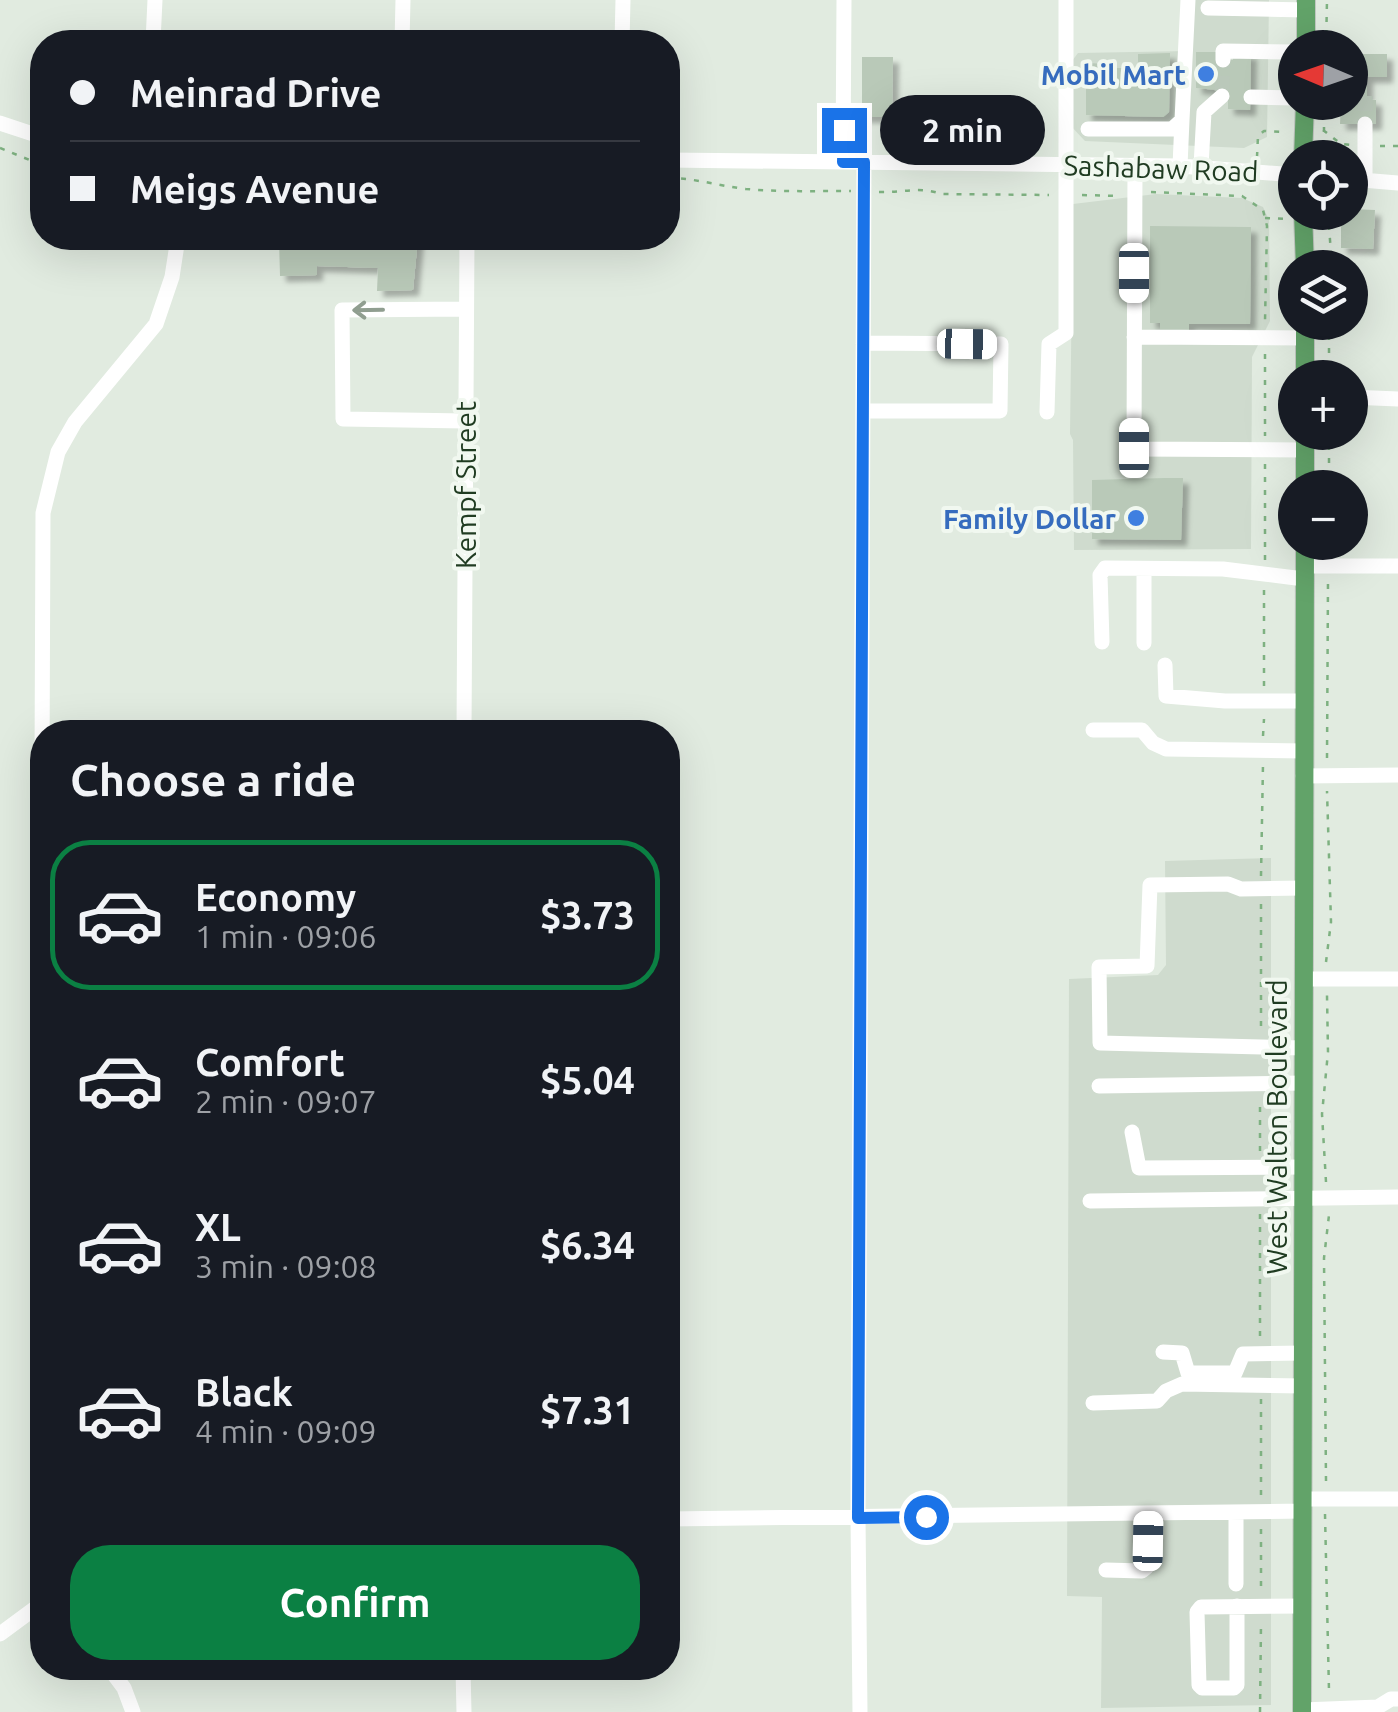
<!DOCTYPE html>
<html lang="en">
<head>
<meta charset="utf-8">
<style>
	:root { --surface:#171b24; --page:#242831; --text:#f1f3f6; --muted:#9ea1a6; --line:#363941; --accent:#0b8043 }
	body { margin:0; font-family:Ubuntu,sans-serif; background:var(--page); color:var(--text); height:100vh; display:flex; flex-direction:column; font-size:38px; white-space:nowrap }
	* { box-sizing:border-box; margin:0 }
	p { font-size:32px; color:var(--muted) }
	.icon { flex:none; width:55px; height:55px; fill:none; stroke:currentColor; stroke-width:2; stroke-linecap:round; stroke-linejoin:round }
	.map { position:relative; flex:1; overflow:hidden }
	.sheet { position:absolute; left:30px; top:720px; width:650px; height:960px; display:flex; flex-direction:column; background:var(--surface); border-radius:40px; box-shadow:0 10px 40px #0002 }
	.sheet>* { flex:none }
	.banner { position:absolute; left:30px; top:30px; width:650px; height:220px; border-radius:40px; box-shadow:0 10px 40px #0002; display:grid; align-content:center; height:220px; padding:0 40px; background:var(--surface) }
	.needle { width:65px; rotate:272deg }
	.controls { position:absolute; left:1278px; top:30px; display:grid; gap:20px }
	.controls a { display:grid; place-items:center; width:90px; height:90px; border-radius:50%; background:var(--surface); box-shadow:0 10px 40px #0002; font-size:50px }
	.end { position:absolute; width:45px; height:45px; margin:-22px; border:12px solid #1a73e8; background:#fff; box-shadow:0 0 0 5px #fff }
	.from { border-radius:50% }
	.bubble { position:absolute; height:70px; border-radius:35px; background:var(--surface); box-shadow:0 10px 40px #0002; font-size:32px; font-weight:700; line-height:70px; text-align:center }
	.car { position:absolute; width:30px; height:60px; margin:-30px -15px; border-radius:12px; box-shadow:0 0 8px 2px #0007; background:linear-gradient(#fff 24%,#345 0 40%,#fff 0 76%,#345 0 86%,#fff 0) }
	.banner b { display:flex; align-items:center; gap:35px; height:95px; font-size:38px }
	.banner b+b { border-top:2px solid var(--line) }
	.banner i { width:25px; height:25px; background:var(--text) }
	ul { padding:0; list-style:none }
	li { display:flex; align-items:center; gap:30px; height:150px; margin:0 20px 15px; padding:0 20px; border:5px solid transparent; border-radius:40px }
	li div { flex:1 }
	li b { display:block; font-size:38px }
	li em { font-style:normal; font-weight:700 }
	li.current { border-color:var(--accent) }
	li>.icon { width:90px; height:90px; stroke-width:1.5 }
	h2 { padding:0 40px; font-size:45px; line-height:120px }
	.action { display:flex; gap:20px; margin-top:auto; padding:20px 40px }
	.action a { flex:1; height:115px; border-radius:40px; background:var(--accent); color:#fff; font-size:40px; font-weight:700; line-height:115px; text-align:center }
	.map>svg:first-child { display:block }
</style>
</head>
<body>
<div class="map">
<svg width="1398" height="1712" viewBox="0 0 1398 1712">
	<defs>
		<filter id="shadow"><feDropShadow dx="6" dy="6" stdDeviation="2.5" flood-color="#0004"/></filter>
	</defs>
	<rect width="100%" height="100%" fill="#e1ebe0"/>
	<path fill="#cfdbce" d="M1192,0h77l-2,137 -23,11 -159,-7 -15,-16 2,-64 6,-8 112,-2z
		M1156,194l86,4 21,9 6,13 1,101 -18,36 -1,192 -177,1 -1,-110 -3,-6 3,-230z
		M1271,858v847l-170,3 1,-111 -35,-1 2,-617 89,-4 8,-10 -1,-104z"/>
	<path fill="#b9c9b8" filter="url(#shadow)" d="M1196,52h21l6,8h10v-7h18l-1,57 -22,-1v-18l-32,-3z
		M1170,53l-1,59 -6,5 -77,-2v-52l24,1v4h32l-4,-2v-12z
		M1350,54h37v23h-20v22l9,1v24h-36l1,-22h9z
		M862,57h31l-1,60h-30z
		M1350,209l25,1 -2,39 -32,-1v-36h9z
		M1150,226l101,1 -1,97h-61v10h-29v-11h-10z
		M279,238h139l-5,52 -36,1 1,-23 -61,-2v9l-37,1z
		M1165,478h18l-2,62 -89,-1v-59z"/>
	<g fill="none" stroke-linecap="round" stroke-linejoin="round">
		<path stroke="#bac8ba" stroke-width="15" stroke-dasharray="15 8" stroke-linecap="butt" d="M1350,88h15v36
			M1222,91l1,-31"/>
		<g stroke="#c1c8c1" stroke-width="20">
			<path id="major" d="M1306,0v48
				M1303,158l2,-56
				M1303,212l2,56
				M1305,322v56
				M1305,488v-56
				M1302,1712l3,-1170"/>
		</g>
		<path stroke="#7eb181" stroke-width="2.5" stroke-dasharray="5 8" stroke-linecap="butt" d="M1326,48l1,-48
			M1323,130l18,14 11,1
			M1380,146h18
			M0,148l42,17
			M1257,157l1,-21 6,-5 23,1
			M1324,158v-56
			M668,178c27,0 51,8 78,11 35,3 70,2 105,2
			M879,192c22,1 41,-6 62,2l108,1
			M1151,192l91,4 21,14 4,16 -2,95
			M1082,195l37,1
			M1328,212l4,56
			M1265,218l22,1
			M1329,322v56
			M1265,354v82
			M1329,432v56
			M1265,464v97
			M1328,553v-11
			M1264,686v-97
			M1263,736l1,-17
			M1327,758l1,-177
			M1261,876l2,-112
			M1261,904v127
			M1326,962l5,-40 -4,-131
			M1260,1151v-52
			M1326,1182l-4,-68 6,-62 -1,-57
			M1260,1214v127
			M1261,1399v97
			M1326,1481l-2,-223 5,-43
			M1325,1514l4,177
			M1261,1529v62
			M1260,1712l1,-88"/>
		<path stroke="#fff" stroke-width="15" d="M1208,8l98,2
			M153,42l2,-42
			M402,42l1,-42
			M622,42l1,-42
			M1223,60v-9l72,1
			M1251,97l44,1
			M0,123l42,14
			M1088,129h84l10,-9 6,-120
			M668,160l512,6 115,9
			M843,162l1,-162
			M1135,165l-1,284 171,1
			M1180,166l2,-46
			M1201,166l3,-54 18,-16
			M1350,179l48,4
			M1365,180v-56
			M1134,337l171,1
			M1350,397l48,2
			M863,411h137l1,-67 -138,-1
			M1047,412l2,-68 17,-11v-333
			M465,421l-122,-2 -1,-109 124,-1
			M1305,566h93
			M1102,642l-2,-67 5,-7 118,1 81,10
			M1144,643v-74
			M1165,665l1,31 59,5h79
			M1093,730h49l11,13 13,6 138,2
			M464,732l3,-494
			M1303,776l95,-1
			M1303,888l-62,1 -13,-5 -78,1 -3,81 -48,1 1,76 204,5
			M1303,979h95
			M1099,1086l205,-3
			M1132,1132l7,36 164,-1
			M1090,1201l308,-4
			M1163,1352l19,1 6,20h47l8,-19 60,-1
			M1093,1403l64,-2 9,-10 16,-7 121,2
			M1303,1499h95
			M668,1519l635,-8
			M1106,1570l36,1 5,-4 1,-53
			M42,1572l-3,-47 4,-1012 15,-61 17,-30 81,-98 16,-47 6,-39
			M1236,1584v-71
			M1237,1606v79l-3,3h-32l-3,-3 -2,-73 4,-5 101,-1
			M0,1634l42,-31
			M109,1668l15,20 9,24
			M463,1668l1,44
			M1303,1710l75,-3 13,-8h7
			M860,1712l-2,-195 6,-1355"/>
		<use href="#major" stroke="#62a369" stroke-width="18"/>
	</g>
	<defs><path id="oneway-shaft" d="M-6 0H5M1.5-3L5.5 0L1.5 3" fill="none" stroke-width="1.6" stroke-linecap="round" stroke-linejoin="round" transform="scale(2.5)"/></defs>
	<use stroke="#909e90" href="#oneway-shaft" transform="translate(368 310) rotate(179)"/>
	<g fill="none" stroke-linecap="round" stroke-linejoin="round">
		<path stroke="#1a73e8" stroke-width="12" d="M844,130l-1,32h21l-6,1356 68,-1"/>
	</g>
	<g fill="#3f7fe0" stroke="#f1f8f0" stroke-width="4">
		<circle cx="1206" cy="74" r="10"/>
		<circle cx="1136" cy="518" r="10"/>
	</g>
	<g text-anchor="middle" dominant-baseline="central" stroke-width="8" stroke-linejoin="round" paint-order="stroke">
		<g font-size="28" font-weight="bold" fill="#366cbe" stroke="#f1f8f0" text-anchor="end">
			<text x="1186" y="74">Mobil Mart</text>
			<text x="1116" y="518">Family Dollar</text>
		</g>
		<g font-size="28" fill="#203c22" stroke="#f1f8f0">
			<text transform="translate(1161 168) rotate(2)">Sashabaw Road</text>
			<text transform="translate(465 485) rotate(-90)">Kempf Street</text>
			<text transform="translate(1276 1127) rotate(-90)">West Walton Boulevard</text>
		</g>
	</g>
</svg>
<div class="controls">
<a><svg class="needle" viewBox="-14 -14 28 28"><path d="M0-13l5 13h-10z" fill="#e53935"/><path d="M0 13l5-13h-10z" fill="#9ea1a6"/></svg></a>
<a><svg class="icon" aria-label="locate" viewBox="0 0 24 24"><circle cx="12" cy="12" r="6"/><path d="M12 2v4M12 18v4M2 12h4M18 12h4"/></svg></a>
<a><svg class="icon" aria-label="layers" viewBox="0 0 24 24"><path d="M12 4l9 5-9 5-9-5zM3 14l9 5 9-5"/></svg></a>
<a>+</a>
<a>−</a>
</div>
<i class="end from" style="left:926px;top:1517px"></i>
<i class="end" style="left:844px;top:130px"></i>
<div class="bubble" style="left:880px;top:95px;width:165px">2 min</div>
<i class="car" style="left:1134px;top:273px;rotate:180deg"></i>
<i class="car" style="left:967px;top:344px;rotate:91deg"></i>
<i class="car" style="left:1134px;top:448px;rotate:0deg"></i>
<i class="car" style="left:1148px;top:1541px;rotate:1deg"></i>
<div class="banner">
<b><i class="from"></i>Meinrad Drive</b>
<b><i></i>Meigs Avenue</b>
</div>
<section class="sheet">
<h2>Choose a ride</h2>
<ul>
<li class="current"><svg class="icon" aria-label="car" viewBox="0 0 24 24"><path d="M5 17H2v-5l4-1 3-4h7l3 4 3 1v5h-3M9 17h6M6 11h13"/><circle cx="7" cy="17" r="2"/><circle cx="17" cy="17" r="2"/></svg><div><b>Economy</b><p>1 min · 09:06</p></div><em>$3.73</em></li>
<li><svg class="icon" aria-label="car" viewBox="0 0 24 24"><path d="M5 17H2v-5l4-1 3-4h7l3 4 3 1v5h-3M9 17h6M6 11h13"/><circle cx="7" cy="17" r="2"/><circle cx="17" cy="17" r="2"/></svg><div><b>Comfort</b><p>2 min · 09:07</p></div><em>$5.04</em></li>
<li><svg class="icon" aria-label="car" viewBox="0 0 24 24"><path d="M5 17H2v-5l4-1 3-4h7l3 4 3 1v5h-3M9 17h6M6 11h13"/><circle cx="7" cy="17" r="2"/><circle cx="17" cy="17" r="2"/></svg><div><b>XL</b><p>3 min · 09:08</p></div><em>$6.34</em></li>
<li><svg class="icon" aria-label="car" viewBox="0 0 24 24"><path d="M5 17H2v-5l4-1 3-4h7l3 4 3 1v5h-3M9 17h6M6 11h13"/><circle cx="7" cy="17" r="2"/><circle cx="17" cy="17" r="2"/></svg><div><b>Black</b><p>4 min · 09:09</p></div><em>$7.31</em></li>
</ul>
<div class="action"><a>Confirm</a></div>
</section>
</div>
</body>
</html>
